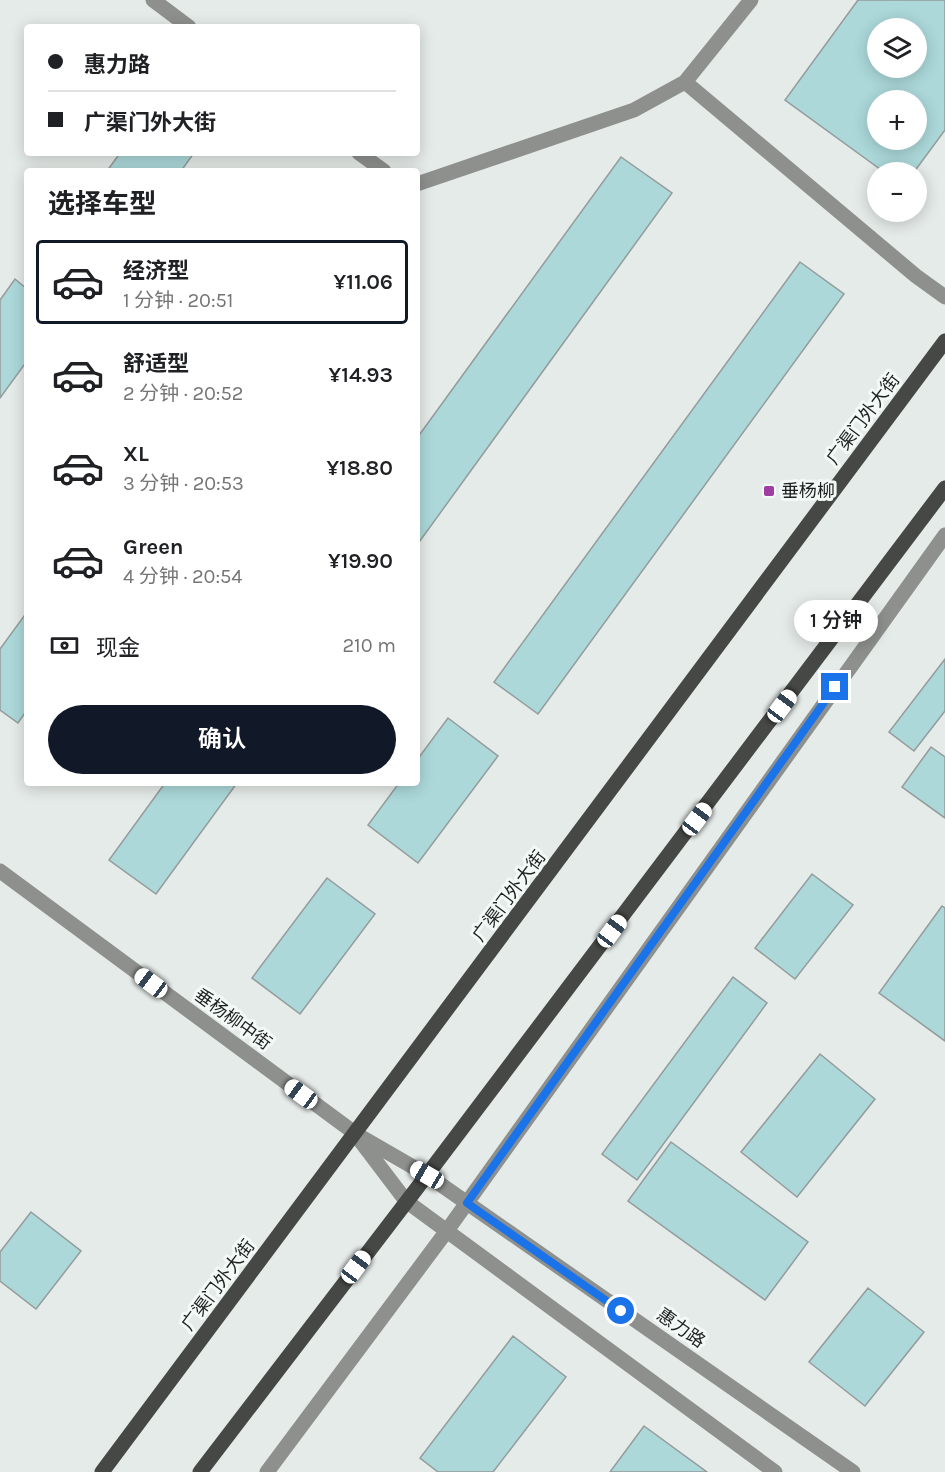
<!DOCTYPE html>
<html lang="zh">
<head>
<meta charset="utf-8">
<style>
	:root { --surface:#fff; --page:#f2f2f2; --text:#202124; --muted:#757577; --line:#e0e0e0; --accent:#111827 }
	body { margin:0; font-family:Karla,"Noto Sans SC",sans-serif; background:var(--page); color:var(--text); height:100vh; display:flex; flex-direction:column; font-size:22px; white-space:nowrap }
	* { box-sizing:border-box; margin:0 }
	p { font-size:20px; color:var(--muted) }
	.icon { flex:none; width:33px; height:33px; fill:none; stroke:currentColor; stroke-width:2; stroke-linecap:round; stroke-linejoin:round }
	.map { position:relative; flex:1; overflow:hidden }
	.drawer { position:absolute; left:24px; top:168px; width:396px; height:618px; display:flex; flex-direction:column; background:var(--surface); border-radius:6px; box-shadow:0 3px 15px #0003 }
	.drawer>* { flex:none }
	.top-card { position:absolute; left:24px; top:24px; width:396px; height:132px; border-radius:6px; box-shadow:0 3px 15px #0003; display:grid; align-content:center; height:132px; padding:0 24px; background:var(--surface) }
	.tools { position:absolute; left:867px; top:18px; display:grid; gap:12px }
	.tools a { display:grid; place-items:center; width:60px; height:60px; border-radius:50%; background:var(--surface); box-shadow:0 3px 15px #0003; font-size:30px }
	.end { position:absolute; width:27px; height:27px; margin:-14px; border:8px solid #1a73e8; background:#fff; box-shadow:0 0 0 3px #fff }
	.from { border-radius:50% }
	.bubble { position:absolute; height:42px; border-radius:21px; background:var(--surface); box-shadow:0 3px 15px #0003; font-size:20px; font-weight:600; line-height:42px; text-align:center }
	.car { position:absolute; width:18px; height:36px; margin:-18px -9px; border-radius:8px; box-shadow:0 0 4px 2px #0007; background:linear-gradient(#fff 24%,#345 0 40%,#fff 0 76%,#345 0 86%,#fff 0) }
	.top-card b { display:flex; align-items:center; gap:21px; height:57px; font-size:22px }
	.top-card b+b { border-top:2px solid var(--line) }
	.top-card i { width:15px; height:15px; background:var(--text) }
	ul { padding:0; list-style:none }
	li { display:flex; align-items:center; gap:18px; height:84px; margin:0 12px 9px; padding:0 12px; border:3px solid transparent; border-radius:6px }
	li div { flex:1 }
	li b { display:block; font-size:22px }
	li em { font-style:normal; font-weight:600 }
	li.current { border-color:var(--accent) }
	li>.icon { width:54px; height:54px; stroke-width:1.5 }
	h2 { padding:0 24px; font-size:27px; line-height:72px }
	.pay { display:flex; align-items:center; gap:15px; height:66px; padding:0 24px; font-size:22px }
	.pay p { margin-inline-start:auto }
	.primary-button { display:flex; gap:12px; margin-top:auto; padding:12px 24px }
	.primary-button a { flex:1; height:69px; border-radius:36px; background:var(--accent); color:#fff; font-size:24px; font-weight:600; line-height:69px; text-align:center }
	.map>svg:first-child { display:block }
</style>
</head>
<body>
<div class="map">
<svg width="945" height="1472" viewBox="0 0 945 1472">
	<rect width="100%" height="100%" fill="#e5ebe8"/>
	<path fill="#acd8d9" stroke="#949b9b" stroke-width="1.5" fill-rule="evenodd" d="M858,0h87v130l-31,42h-30l-99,-72zM878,28h38v40h-38zM878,100h38v40h-38z
		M120,153h74l-13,18h-74z
		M621,157l51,36 -255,352v-107z
		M800,262l44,32 -306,420 -44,-32z
		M15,279l12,10v72l-27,37v-98z
		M27,612v98l-9,13 -18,-13v-61z
		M945,659v52l-31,40 -25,-19z
		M448,718l50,38 -80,107 -50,-38 31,-42h18v-23z
		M931,747l14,10v61l-43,-31z
		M165,783h72l-81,111 -47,-34z
		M812,874l41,31 -58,74 -40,-31z
		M327,878l48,36 -75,100 -48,-36z
		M942,906l3,2v133l-66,-48z
		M733,977l34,26 -130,177 -35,-26z
		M820,1054l55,45 -78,98 -56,-45z
		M671,1142l137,100 -43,58 -137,-99z
		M31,1212l50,39 -45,58 -36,-28v-29z
		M868,1288l56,44 -59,74 -56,-44z
		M513,1336l53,41 -73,95h-55l-18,-14z
		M644,1426l63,46h-97z"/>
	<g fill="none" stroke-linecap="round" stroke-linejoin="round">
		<path stroke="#8e908e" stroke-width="15" d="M153,0l36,27
			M685,82l231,194 29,21
			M359,153l25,18
			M417,184l217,-74 51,-28 66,-82
			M0,871l356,263 71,41 426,297
			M359,1139l47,62 369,271
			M267,1472l179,-240 499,-697"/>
		<path stroke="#464845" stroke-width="15" d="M102,1472l843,-1131
			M200,1472l227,-297 518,-687"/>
	</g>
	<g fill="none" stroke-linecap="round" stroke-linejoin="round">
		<path stroke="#1a73e8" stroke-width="8" d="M621,1311l-154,-108 368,-516"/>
	</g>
	<rect fill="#9f3da3" stroke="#f2f9f6" stroke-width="2" x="763" y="485" width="12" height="12" rx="3"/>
	<g text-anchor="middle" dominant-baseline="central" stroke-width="6" stroke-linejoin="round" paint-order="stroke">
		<g font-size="18" fill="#1d201f" stroke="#f2f9f6">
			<text transform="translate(863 419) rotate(-53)">广渠门外大街</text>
			<text transform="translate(509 896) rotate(-53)">广渠门外大街</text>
			<text transform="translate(233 1019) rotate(36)">垂杨柳中街</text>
			<text transform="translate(218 1285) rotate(-53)">广渠门外大街</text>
			<text transform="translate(681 1328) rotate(35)">惠力路</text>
		</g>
		<g font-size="18" fill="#1d201f" stroke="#f2f9f6" text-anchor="start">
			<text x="781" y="491">垂杨柳</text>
		</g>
	</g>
</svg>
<div class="tools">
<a><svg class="icon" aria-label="layers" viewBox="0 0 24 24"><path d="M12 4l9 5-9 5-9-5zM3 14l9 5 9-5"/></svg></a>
<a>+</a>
<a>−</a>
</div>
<i class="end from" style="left:621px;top:1311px"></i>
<i class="end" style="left:835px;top:687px"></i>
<div class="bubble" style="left:794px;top:600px;width:84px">1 分钟</div>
<i class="car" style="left:782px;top:706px;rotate:37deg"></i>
<i class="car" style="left:697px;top:819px;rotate:37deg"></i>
<i class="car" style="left:612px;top:931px;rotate:37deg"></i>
<i class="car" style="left:151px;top:983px;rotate:307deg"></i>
<i class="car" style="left:301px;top:1094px;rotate:306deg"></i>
<i class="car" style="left:427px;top:1175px;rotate:300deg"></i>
<i class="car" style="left:356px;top:1267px;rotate:37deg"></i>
<div class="top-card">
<b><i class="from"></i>惠力路</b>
<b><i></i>广渠门外大街</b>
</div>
<section class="drawer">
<h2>选择车型</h2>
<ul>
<li class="current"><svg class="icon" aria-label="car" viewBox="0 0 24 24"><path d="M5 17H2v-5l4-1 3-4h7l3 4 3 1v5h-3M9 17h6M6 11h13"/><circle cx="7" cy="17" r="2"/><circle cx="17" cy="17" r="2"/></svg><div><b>经济型</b><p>1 分钟 · 20:51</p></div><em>¥11.06</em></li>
<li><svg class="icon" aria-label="car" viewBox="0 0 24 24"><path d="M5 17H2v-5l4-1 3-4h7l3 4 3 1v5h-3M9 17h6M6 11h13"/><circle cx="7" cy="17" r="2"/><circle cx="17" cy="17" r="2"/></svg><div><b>舒适型</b><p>2 分钟 · 20:52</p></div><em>¥14.93</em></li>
<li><svg class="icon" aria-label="car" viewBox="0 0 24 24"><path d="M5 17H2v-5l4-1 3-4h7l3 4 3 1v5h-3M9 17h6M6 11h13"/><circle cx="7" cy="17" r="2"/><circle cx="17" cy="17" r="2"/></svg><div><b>XL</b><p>3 分钟 · 20:53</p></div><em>¥18.80</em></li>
<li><svg class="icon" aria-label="car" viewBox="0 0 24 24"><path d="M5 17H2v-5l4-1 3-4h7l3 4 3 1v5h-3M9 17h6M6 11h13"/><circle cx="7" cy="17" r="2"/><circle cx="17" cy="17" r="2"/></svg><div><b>Green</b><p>4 分钟 · 20:54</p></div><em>¥19.90</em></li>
</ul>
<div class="pay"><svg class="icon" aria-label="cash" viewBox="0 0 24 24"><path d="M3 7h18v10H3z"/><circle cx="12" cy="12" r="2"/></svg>现金<p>210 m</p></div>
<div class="primary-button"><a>确认</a></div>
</section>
</div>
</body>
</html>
